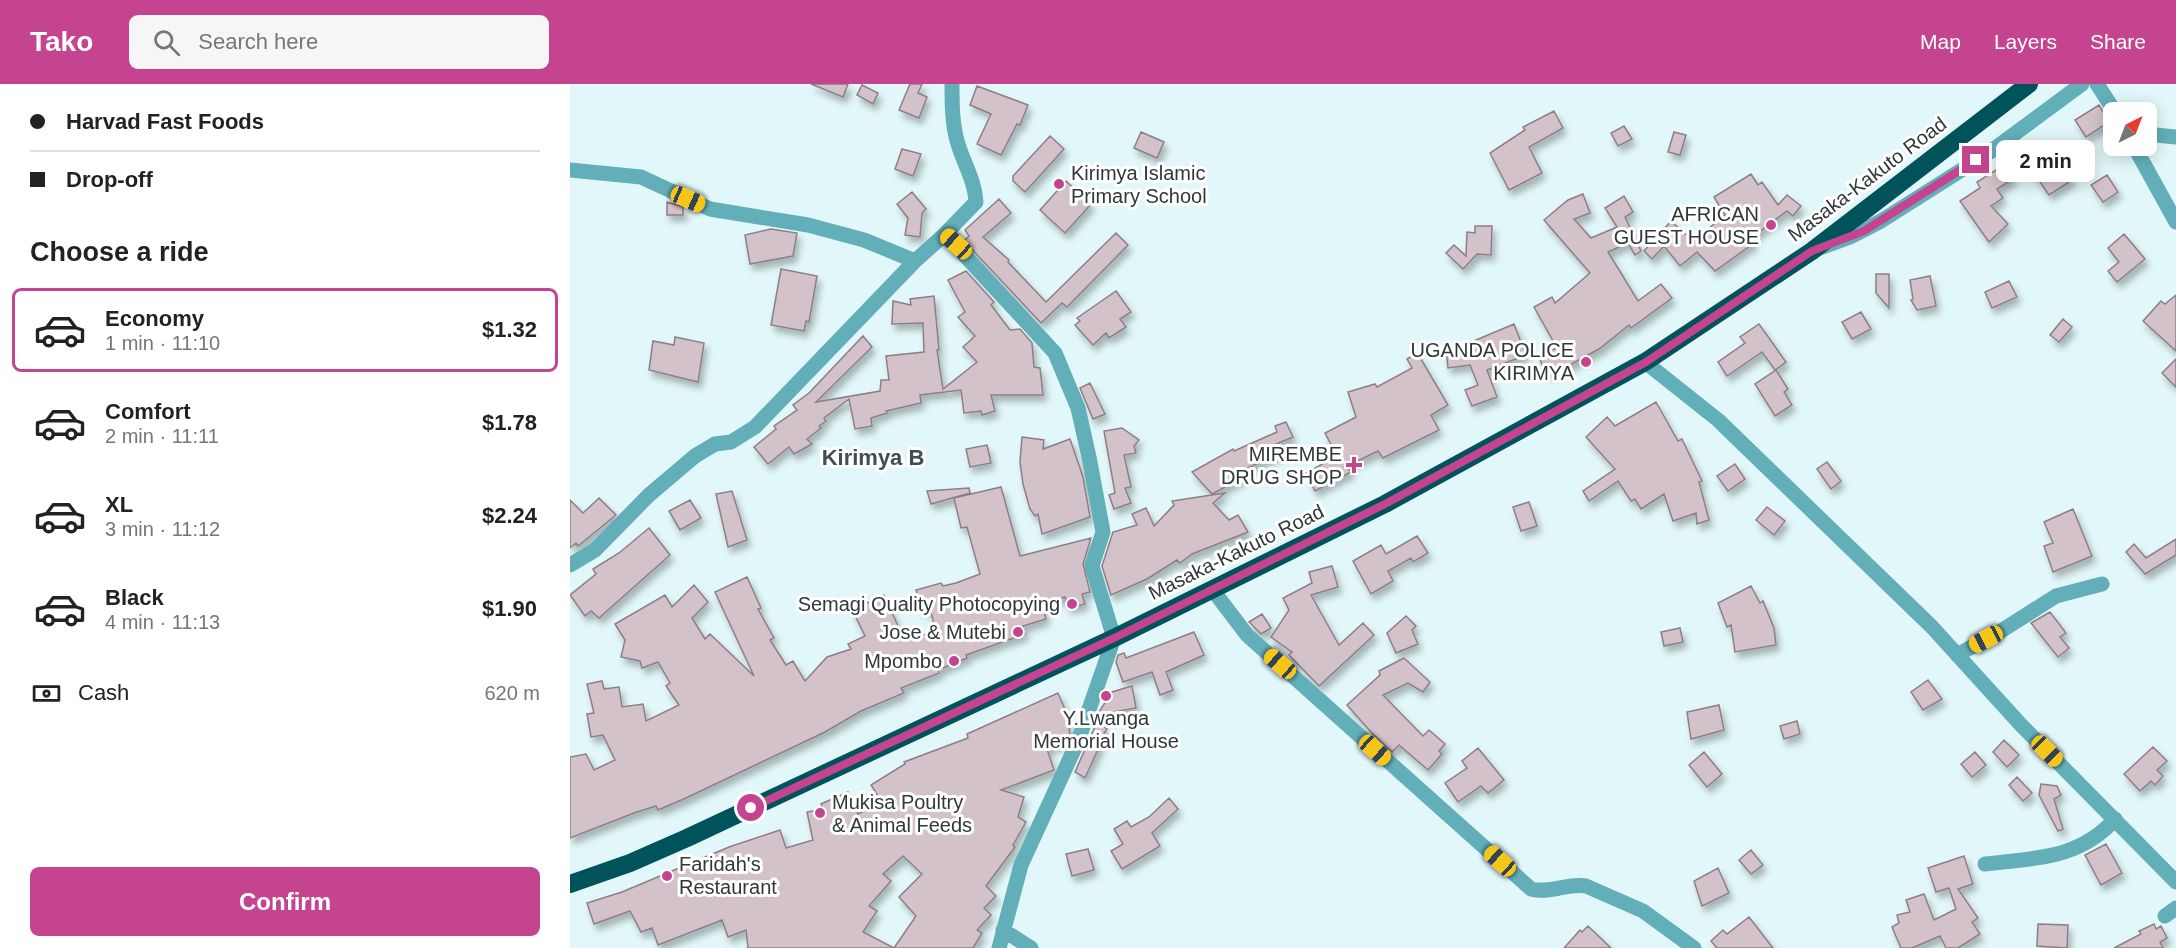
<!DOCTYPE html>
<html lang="en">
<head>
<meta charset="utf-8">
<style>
	:root { --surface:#fff; --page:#f6f6f6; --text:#222; --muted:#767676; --line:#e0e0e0; --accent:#c4448f }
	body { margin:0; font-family:Helvetica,sans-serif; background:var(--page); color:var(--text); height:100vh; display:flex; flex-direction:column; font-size:22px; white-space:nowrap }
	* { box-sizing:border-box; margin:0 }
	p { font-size:20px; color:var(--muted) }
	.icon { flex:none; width:33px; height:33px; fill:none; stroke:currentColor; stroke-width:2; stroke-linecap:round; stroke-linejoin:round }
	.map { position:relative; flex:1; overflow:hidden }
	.panel { display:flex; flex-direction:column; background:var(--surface); width:570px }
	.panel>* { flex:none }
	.top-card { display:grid; align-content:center; height:132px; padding:0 30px; background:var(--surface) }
	.needle { width:39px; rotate:42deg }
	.fabs { position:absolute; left:1533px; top:18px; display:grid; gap:12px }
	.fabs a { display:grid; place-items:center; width:54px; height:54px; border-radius:9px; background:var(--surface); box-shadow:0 3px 15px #0003; font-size:30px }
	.end { position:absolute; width:27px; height:27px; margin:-14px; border:8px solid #c4448f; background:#fff; box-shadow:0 0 0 3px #fff }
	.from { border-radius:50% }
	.bubble { position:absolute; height:42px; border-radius:9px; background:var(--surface); box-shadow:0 3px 15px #0003; font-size:20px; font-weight:700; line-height:42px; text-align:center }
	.car { position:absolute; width:18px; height:36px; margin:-18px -9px; border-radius:8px; box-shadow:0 0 4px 2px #0007; background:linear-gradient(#f5c518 24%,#345 0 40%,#f5c518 0 76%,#345 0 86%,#f5c518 0) }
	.top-card b { display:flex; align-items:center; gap:21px; height:57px; font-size:22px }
	.top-card b+b { border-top:2px solid var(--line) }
	.top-card i { width:15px; height:15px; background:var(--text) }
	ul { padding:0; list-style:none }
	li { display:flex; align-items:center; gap:18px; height:84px; margin:0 12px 9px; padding:0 18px; border:3px solid transparent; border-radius:9px }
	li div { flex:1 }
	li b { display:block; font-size:22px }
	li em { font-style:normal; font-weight:700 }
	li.selected { border-color:var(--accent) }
	li>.icon { width:54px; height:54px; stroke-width:1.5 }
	h2 { padding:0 30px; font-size:27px; line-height:72px }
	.pay { display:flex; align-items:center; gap:15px; height:66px; padding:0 30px; font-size:22px }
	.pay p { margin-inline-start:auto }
	.button { display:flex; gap:12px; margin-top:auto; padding:12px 30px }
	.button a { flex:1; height:69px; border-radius:9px; background:var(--accent); color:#fff; font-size:24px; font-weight:700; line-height:69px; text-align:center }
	header { display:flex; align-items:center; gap:36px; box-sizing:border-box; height:84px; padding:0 30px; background:var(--accent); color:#fff }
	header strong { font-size:28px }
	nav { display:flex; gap:33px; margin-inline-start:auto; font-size:21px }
	.search { width:420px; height:54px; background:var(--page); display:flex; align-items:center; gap:15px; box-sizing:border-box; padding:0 21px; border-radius:9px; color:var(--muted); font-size:22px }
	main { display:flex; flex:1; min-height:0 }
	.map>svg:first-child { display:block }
</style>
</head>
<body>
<header>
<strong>Tako</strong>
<div class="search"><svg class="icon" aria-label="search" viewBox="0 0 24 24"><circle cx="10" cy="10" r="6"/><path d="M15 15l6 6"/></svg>Search here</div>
<nav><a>Map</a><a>Layers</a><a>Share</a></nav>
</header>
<main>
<section class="panel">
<div class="top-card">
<b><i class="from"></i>Harvad Fast Foods</b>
<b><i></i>Drop-off</b>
</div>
<h2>Choose a ride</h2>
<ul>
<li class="selected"><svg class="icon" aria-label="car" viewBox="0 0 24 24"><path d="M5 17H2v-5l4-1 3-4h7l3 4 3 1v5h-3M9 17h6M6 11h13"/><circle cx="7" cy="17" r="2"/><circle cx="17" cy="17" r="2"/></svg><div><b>Economy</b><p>1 min · 11:10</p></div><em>$1.32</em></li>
<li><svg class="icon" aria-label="car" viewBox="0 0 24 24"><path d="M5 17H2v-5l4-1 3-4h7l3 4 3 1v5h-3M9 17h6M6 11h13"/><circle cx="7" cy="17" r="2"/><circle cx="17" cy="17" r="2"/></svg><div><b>Comfort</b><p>2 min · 11:11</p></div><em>$1.78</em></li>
<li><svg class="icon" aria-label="car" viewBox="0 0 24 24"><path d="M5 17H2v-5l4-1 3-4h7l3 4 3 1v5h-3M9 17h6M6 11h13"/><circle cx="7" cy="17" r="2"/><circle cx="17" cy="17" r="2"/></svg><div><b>XL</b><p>3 min · 11:12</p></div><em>$2.24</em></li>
<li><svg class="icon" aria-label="car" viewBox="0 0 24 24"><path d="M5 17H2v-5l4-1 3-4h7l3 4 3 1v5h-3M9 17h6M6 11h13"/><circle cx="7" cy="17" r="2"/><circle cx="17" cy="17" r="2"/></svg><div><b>Black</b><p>4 min · 11:13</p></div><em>$1.90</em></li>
</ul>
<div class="pay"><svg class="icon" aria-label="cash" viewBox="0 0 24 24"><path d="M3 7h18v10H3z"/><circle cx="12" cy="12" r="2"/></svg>Cash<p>620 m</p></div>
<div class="button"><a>Confirm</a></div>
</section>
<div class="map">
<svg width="1606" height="864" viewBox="0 0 1606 864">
	<defs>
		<filter id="shadow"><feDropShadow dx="3.5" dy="6" stdDeviation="3" flood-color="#0004"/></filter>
	</defs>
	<rect width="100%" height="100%" fill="#e2f7f9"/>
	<path fill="#d3c2ca" stroke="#8e7e85" stroke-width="1.5" fill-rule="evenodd" filter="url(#shadow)" d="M241,0h37l-5,13z
		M340,0h12l-4,9 9,4 -8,21 -20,-8z
		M292,1l16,8 -5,11 -16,-9z
		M407,2l51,19 -8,20 -3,-1 -16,31 -24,-11 14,-30 -21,-9z
		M1529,21l10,17 -23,15 -11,-17z
		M984,27l9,17 -34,19 13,26 -33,17 -19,-37 35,-23 -2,-3z
		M1054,42l8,13 -14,7 -7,-13z
		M571,48l23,10 -7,16 -23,-10z
		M1104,48l12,3 -6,20 -12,-3z
		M480,52l14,13 -39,43 -12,-11v-5z
		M1476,62l26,34 -23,15 -22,-32z
		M332,65l19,5 -8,22 -18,-7z
		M1434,81l9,14 -16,10 6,9 -12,8 17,18 -19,18 -29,-41 20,-13 -3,-6z
		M1181,90l7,11 4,-3 16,23 9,-10 14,11 -8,10 -6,-5 -36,27 3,5 -39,28 -18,-19 -17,14 -16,-20 -12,13 -8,-8 27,-30 22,20 32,-26 -11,-18z
		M1537,91l11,17 -15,10 -12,-17z
		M496,97l25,23 -26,29 -25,-23z
		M342,108l14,17 -4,4 -2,24 -15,-2 3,-17 -11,-14z
		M1013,110l7,19 -16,6 17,19 26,-11 -12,-19 19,-12 9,16 -8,5 16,34 -6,4 -7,-12 -20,9 30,49 23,-17 11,14 -41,30 -2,-3 -30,24 -31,17 -22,8 -8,-19 19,-7 -23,-41 18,-10 3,6 35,-30 -46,-53 24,-20z
		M429,115l12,14 -28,24 26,23 -1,2 38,40 70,-69 12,12 -61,62 -5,-4 -21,20 -77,-82 5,-5 -4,-6z
		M97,118l16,5v8h-16z
		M905,142h17l-1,29 -14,-1 -14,15 -17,-16 8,-8 12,11 1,-24 8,1z
		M201,145l26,4 -4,23 -43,8 -5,-29z
		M1554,150l21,25 -28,23 -9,-11 11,-9 -11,-14z
		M211,185l36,7 -8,46 -3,-1 -2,10 -33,-6z
		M396,187l28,31 -3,3 19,25 10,-1 12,14 2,24 6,1 3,27h-52l4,16 -13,4 -1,-4 -17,2 -3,-23 -41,5 1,8 -35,8 1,2 -16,5 1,8 -17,3 -6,-30 -25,19 2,3 -7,5 2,2 -14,11 5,5 -18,10 -5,-7 -21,17 -14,-17 22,-18 -2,-3 23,-16 -4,-5 16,-12 54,-57 9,11 -56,55 64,-11 1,-11h8l-3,-24 38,-4 -1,-29 -31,1 1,-23 18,4 -1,-6 24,-3 5,54h-2l6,39 34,-27 -14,-15 12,-11 -17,-19 7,-5 -17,-32z
		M1306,190h13v34l-13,-15z
		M1360,192l6,30 -19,4 -6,-10 2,-1 -3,-19z
		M1439,197l8,16 -25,11 -7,-16z
		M546,207l15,21 -11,7 6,8 -17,11 -3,-5 -13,12 -18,-20 5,-4 -3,-3z
		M1606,211v56l-33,-30 18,-20 4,3z
		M1291,228l10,17 -19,10 -10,-17z
		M1493,235l9,8 -13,15 -9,-7z
		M944,240l12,31 -39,15 10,27 -25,9 -7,-16 13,-5 -8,-20 -22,3 -2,-19 11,-1z
		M1189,240l27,38 -11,8 -13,-18 -35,24 -9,-14 27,-19 -5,-6z
		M105,253l29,6 -6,39 -49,-12 4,-29 21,4z
		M845,270l6,5 27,46 -17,10 8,15 -56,28 -5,-7 -31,15 4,6 -36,19 -9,-18 31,-17 -12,-23 31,-16 -8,-25 27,-8 2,3 35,-19 -5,-9z
		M1606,275v28l-14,-14z
		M1206,286l12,19 -4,3 8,13 -17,11 -20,-32z
		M520,299l15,31 -12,5 -13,-31z
		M1086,318l22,39 4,-2 20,42 -3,1 10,38 -12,4 -1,-11 -23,8 -9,-27 -23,15 -6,-10 -4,2 -13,-20 -29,20 -6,-10 32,-22 -29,-32 21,-20 8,9z
		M716,338l7,15 -17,7 5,9 -36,16 3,6 -36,19 -20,-22 41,-23 1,2 43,-19 -2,-6z
		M552,344l17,12 -5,6 2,7 -12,2 7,32 -6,1 6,15 -17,6 -5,-14 6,-2 -11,-62z
		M452,353l22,3 -1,9 27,-10 13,38 7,40 -48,17 -4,-20 -3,2 -5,-7 -7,-25 -3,-22z
		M417,361l4,18 -21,4 -4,-18z
		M1257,378l14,19 -10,8 -14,-20z
		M1165,380l10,15 -17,12 -11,-15z
		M431,403l19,69 71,-18 -8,26 7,28 -8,2 3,10 -17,4 -3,-11 -23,7 4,15 -23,7 2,8 -59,21 1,3 -29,12 1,3 -38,15 3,5 -43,18 -36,21 -139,66 -28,12 -2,-4 -22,7 -64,25v-81l16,-3 8,16 21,-10 -12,-25 -12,2 -4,-23 7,-1 -7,-29 15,-3 2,8 15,-2 3,20 21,-3 3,17 33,-16 -13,-19 4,-3 -12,-21 -16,6 -2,-7 -19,-4 4,-17 -10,-16 50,-29 7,12 22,-22 14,17 -16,16 13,21 5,-5 44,42 -39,-84 32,-15 14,31 -3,1 16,29 -4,2 16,25 7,-4 12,20 22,-24 24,-8 -3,-5 17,-8 -15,-31 11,-5 2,5 21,-10 21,46 31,-10 -6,-22 -7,2 -7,-21 25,-7 2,3 13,-3 24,-9 -13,-47 -6,1 -7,-30z
		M399,404l1,5 -39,11 -4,-13z
		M162,407l15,49 -19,7 -12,-53z
		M655,409l-12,10 16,17 9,-5 10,17 -56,22 -12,9 -3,-3 -30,19 -36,16 -9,-29 11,-34 24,-7 -5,-11 14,-6 8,18 20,-21 -2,-4z
		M29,414l17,17 -38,31 -2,-3 -6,5v-48l13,13z
		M120,416l11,18 -21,12 -11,-19z
		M959,418l8,24 -16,5 -8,-24z
		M1197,423l18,14 -11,14 -18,-15z
		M1503,425l19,47 -39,16 -9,-26 9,-3 -9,-21z
		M79,444l21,27 -71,63 -8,-7 -6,5 -15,-21 26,-21 -3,-5 26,-16z
		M847,452l11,17 -15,9 -2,-4 -23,13 5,10 -22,13 -18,-33 28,-16 5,9z
		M1606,455v16l-31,19 -19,-22 8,-8 12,14z
		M762,482l6,21 -27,8 28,50 24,-22 11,12 -55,51 -30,-31 3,-3 -21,-15 18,-27 -6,-12 29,-15 -3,-11z
		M1181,502l9,17 3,-2 11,27 2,17 -41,7 -4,-27 -4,2 -9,-24z
		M1480,528l16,21 -6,4 9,11 -11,9 -27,-34z
		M692,530l9,14 -10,6 -12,-12z
		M836,532l10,10 -4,4 6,14 -22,9 -9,-20z
		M1110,544l3,14 -19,4 -3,-14z
		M624,548l10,23 -38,17 7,18 -13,5 -8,-23 -29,10 -7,-20 2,-7 6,-2 2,5z
		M834,574l26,24 -7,10 -15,-9 -25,12 40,41 6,-6 16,14 -6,7 3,3 -14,16 -29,-25 -7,7 -21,-20 -24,-27 33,-30 -1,-4z
		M1358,596l14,19 -19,11 -12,-18z
		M562,602l4,22 -39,7 15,-23z
		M488,609l9,21 3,21 -2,5 -21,9 7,21 -53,20 23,7 -6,20 8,5 -13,23 2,2 -29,39 10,10 -12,12 7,7 -14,15 5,3 -9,15h-225l-2,-18 -18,7 -6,-17 -64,25 -6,-17 -11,4 -11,-21 -36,13 -7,-21 35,-11 107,-45 51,-17 6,18 27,-8 -6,-28 16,-3 -2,-5 27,-12 10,22 24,-12 -11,-17 34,-21 -1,-2 64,-24 -1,-4zM333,772l19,18 -23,23 17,19 -22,32 -31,-16 14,-21 -8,-5 22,-25 -8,-7z
		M1149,621l5,25 -33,9 -4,-27z
		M1227,637l3,13 -16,5 -4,-13z
		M527,638l10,7 -9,15 2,1 -15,33 -10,-6z
		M1434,656l15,15 -12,12 -14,-15z
		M1583,663l14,14 -10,9 6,6 -8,9 -4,-4 -11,10 -16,-17z
		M908,664l26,32 -16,13 -7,-7 -23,16 -13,-19 22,-15 -5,-7z
		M1134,668l18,22 -15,13 -18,-22z
		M1405,668l11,13 -14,12 -11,-13z
		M1447,693l15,16 -9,8 -14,-16z
		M1471,700l16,2 4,9 -7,4 9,30 -5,2 -19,-36z
		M599,714l9,11 -26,24 8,13 -38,23 -11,-18 12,-7 -9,-15 13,-8 4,6 18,-10z
		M1536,760l16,29 -21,12 -16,-30z
		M518,765l6,21 -22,6 -6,-22z
		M1181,766l12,15 -12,9 -12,-14z
		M1394,772l9,28 -15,5 20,29 -6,4 8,12 -22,14h-12l-6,-12 -28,12h-11l-9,-21 7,-4 -2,-8 13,-3 -4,-12 18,-6 10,26 22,-11 -7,-21 -13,4 -8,-24z
		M1148,784l11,25 -27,13 -8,-25z
		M1179,833l24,31h-56l-6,-7 12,-11 4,4z
		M1468,840l30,1 -1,23 -30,-2z
		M1584,840l2,5 5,-3 6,12 -7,4 3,6h-49l27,-14 -2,-3z
		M1018,842l23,22h-47l16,-18 2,2z"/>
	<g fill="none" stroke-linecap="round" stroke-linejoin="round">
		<path stroke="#62afba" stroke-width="15" d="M382,0c0,20 0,41 6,60 6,20 17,37 18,58l-31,32 110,119 23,55 11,49 14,75 -11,34 22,72 -36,103 -57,124 -22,83
			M1527,0l18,28
			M1576,50l30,3
			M1564,62l42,76
			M0,86l71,7 69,32 98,16 56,15 51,21
			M1250,164l30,-11 31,-16 109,-69 92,-68
			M1075,278l73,58 214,207 89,98 155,157
			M0,481l25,-15 54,-55 46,-39 20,-12 16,-2 24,-15 160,-166 30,-27
			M642,505l35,46 284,254c19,5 36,-6 55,-3l57,25 51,37
			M1387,571l44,-24 55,-35 46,-12
			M1415,780c50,-6 95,-5 130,-45
			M1595,832l11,-8
			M433,846l28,18"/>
		<path stroke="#00525b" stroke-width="18" d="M0,800l60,-21 57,-25 427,-200 271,-134 260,-142 167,-111 217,-167"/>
	</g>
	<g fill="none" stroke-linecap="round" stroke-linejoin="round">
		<path stroke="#c4448f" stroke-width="8" d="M181,724l363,-170 271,-134 261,-142 166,-111 52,-20 112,-71"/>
	</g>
	<g fill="#c4448f" stroke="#fff" stroke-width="2">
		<circle cx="489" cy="100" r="6"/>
		<circle cx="1201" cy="141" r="6"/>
		<circle cx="1016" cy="278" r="6"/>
		<path d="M781 372h6v6h6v6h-6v6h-6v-6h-6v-6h6z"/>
		<circle cx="502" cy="520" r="6"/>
		<circle cx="448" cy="548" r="6"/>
		<circle cx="384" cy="577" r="6"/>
		<circle cx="536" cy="612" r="6"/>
		<circle cx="250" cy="729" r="6"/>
		<circle cx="97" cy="792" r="6"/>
	</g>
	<g text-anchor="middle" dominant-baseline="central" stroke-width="6" stroke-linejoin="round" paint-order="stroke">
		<g font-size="20" fill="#303839" stroke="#fff" text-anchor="end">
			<text x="501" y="89" text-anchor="start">Kirimya Islamic<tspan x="501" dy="23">Primary School</tspan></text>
			<text x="1189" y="130">AFRICAN<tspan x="1189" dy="23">GUEST HOUSE</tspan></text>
			<text x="1004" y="266">UGANDA POLICE<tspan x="1004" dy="23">KIRIMYA</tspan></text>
			<text x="772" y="370">MIREMBE<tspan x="772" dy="23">DRUG SHOP</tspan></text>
			<text x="490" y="520">Semagi Quality Photocopying</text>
			<text x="436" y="548">Jose &amp; Mutebi</text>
			<text x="372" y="577">Mpombo</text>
			<text x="536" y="634" text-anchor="middle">Y.Lwanga<tspan x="536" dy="23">Memorial House</tspan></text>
			<text x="262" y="718" text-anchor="start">Mukisa Poultry<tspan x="262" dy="23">&amp; Animal Feeds</tspan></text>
			<text x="109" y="780" text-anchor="start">Faridah's<tspan x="109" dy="23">Restaurant</tspan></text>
		</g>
		<g font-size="20" fill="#303839" stroke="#fff">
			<text transform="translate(1297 95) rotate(-37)">Masaka-Kakuto Road</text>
			<text transform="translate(666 468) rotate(-26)">Masaka-Kakuto Road</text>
		</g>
		<g font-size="22" font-weight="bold" fill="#3e4f51" stroke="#fff">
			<text x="303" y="373">Kirimya B</text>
		</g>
	</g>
</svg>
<div class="fabs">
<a><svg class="needle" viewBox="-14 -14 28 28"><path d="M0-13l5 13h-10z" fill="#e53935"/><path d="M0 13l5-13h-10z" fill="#767676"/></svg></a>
</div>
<i class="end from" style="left:181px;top:724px"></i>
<i class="end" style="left:1406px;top:76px"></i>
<div class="bubble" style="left:1426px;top:56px;width:99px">2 min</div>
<i class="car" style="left:118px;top:115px;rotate:114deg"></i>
<i class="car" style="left:386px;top:160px;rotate:312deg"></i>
<i class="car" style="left:1416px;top:555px;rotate:242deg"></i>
<i class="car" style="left:710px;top:580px;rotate:311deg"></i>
<i class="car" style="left:805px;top:666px;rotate:132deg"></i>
<i class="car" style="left:1477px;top:667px;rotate:135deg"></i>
<i class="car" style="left:930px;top:777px;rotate:312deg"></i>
</div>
</main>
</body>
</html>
